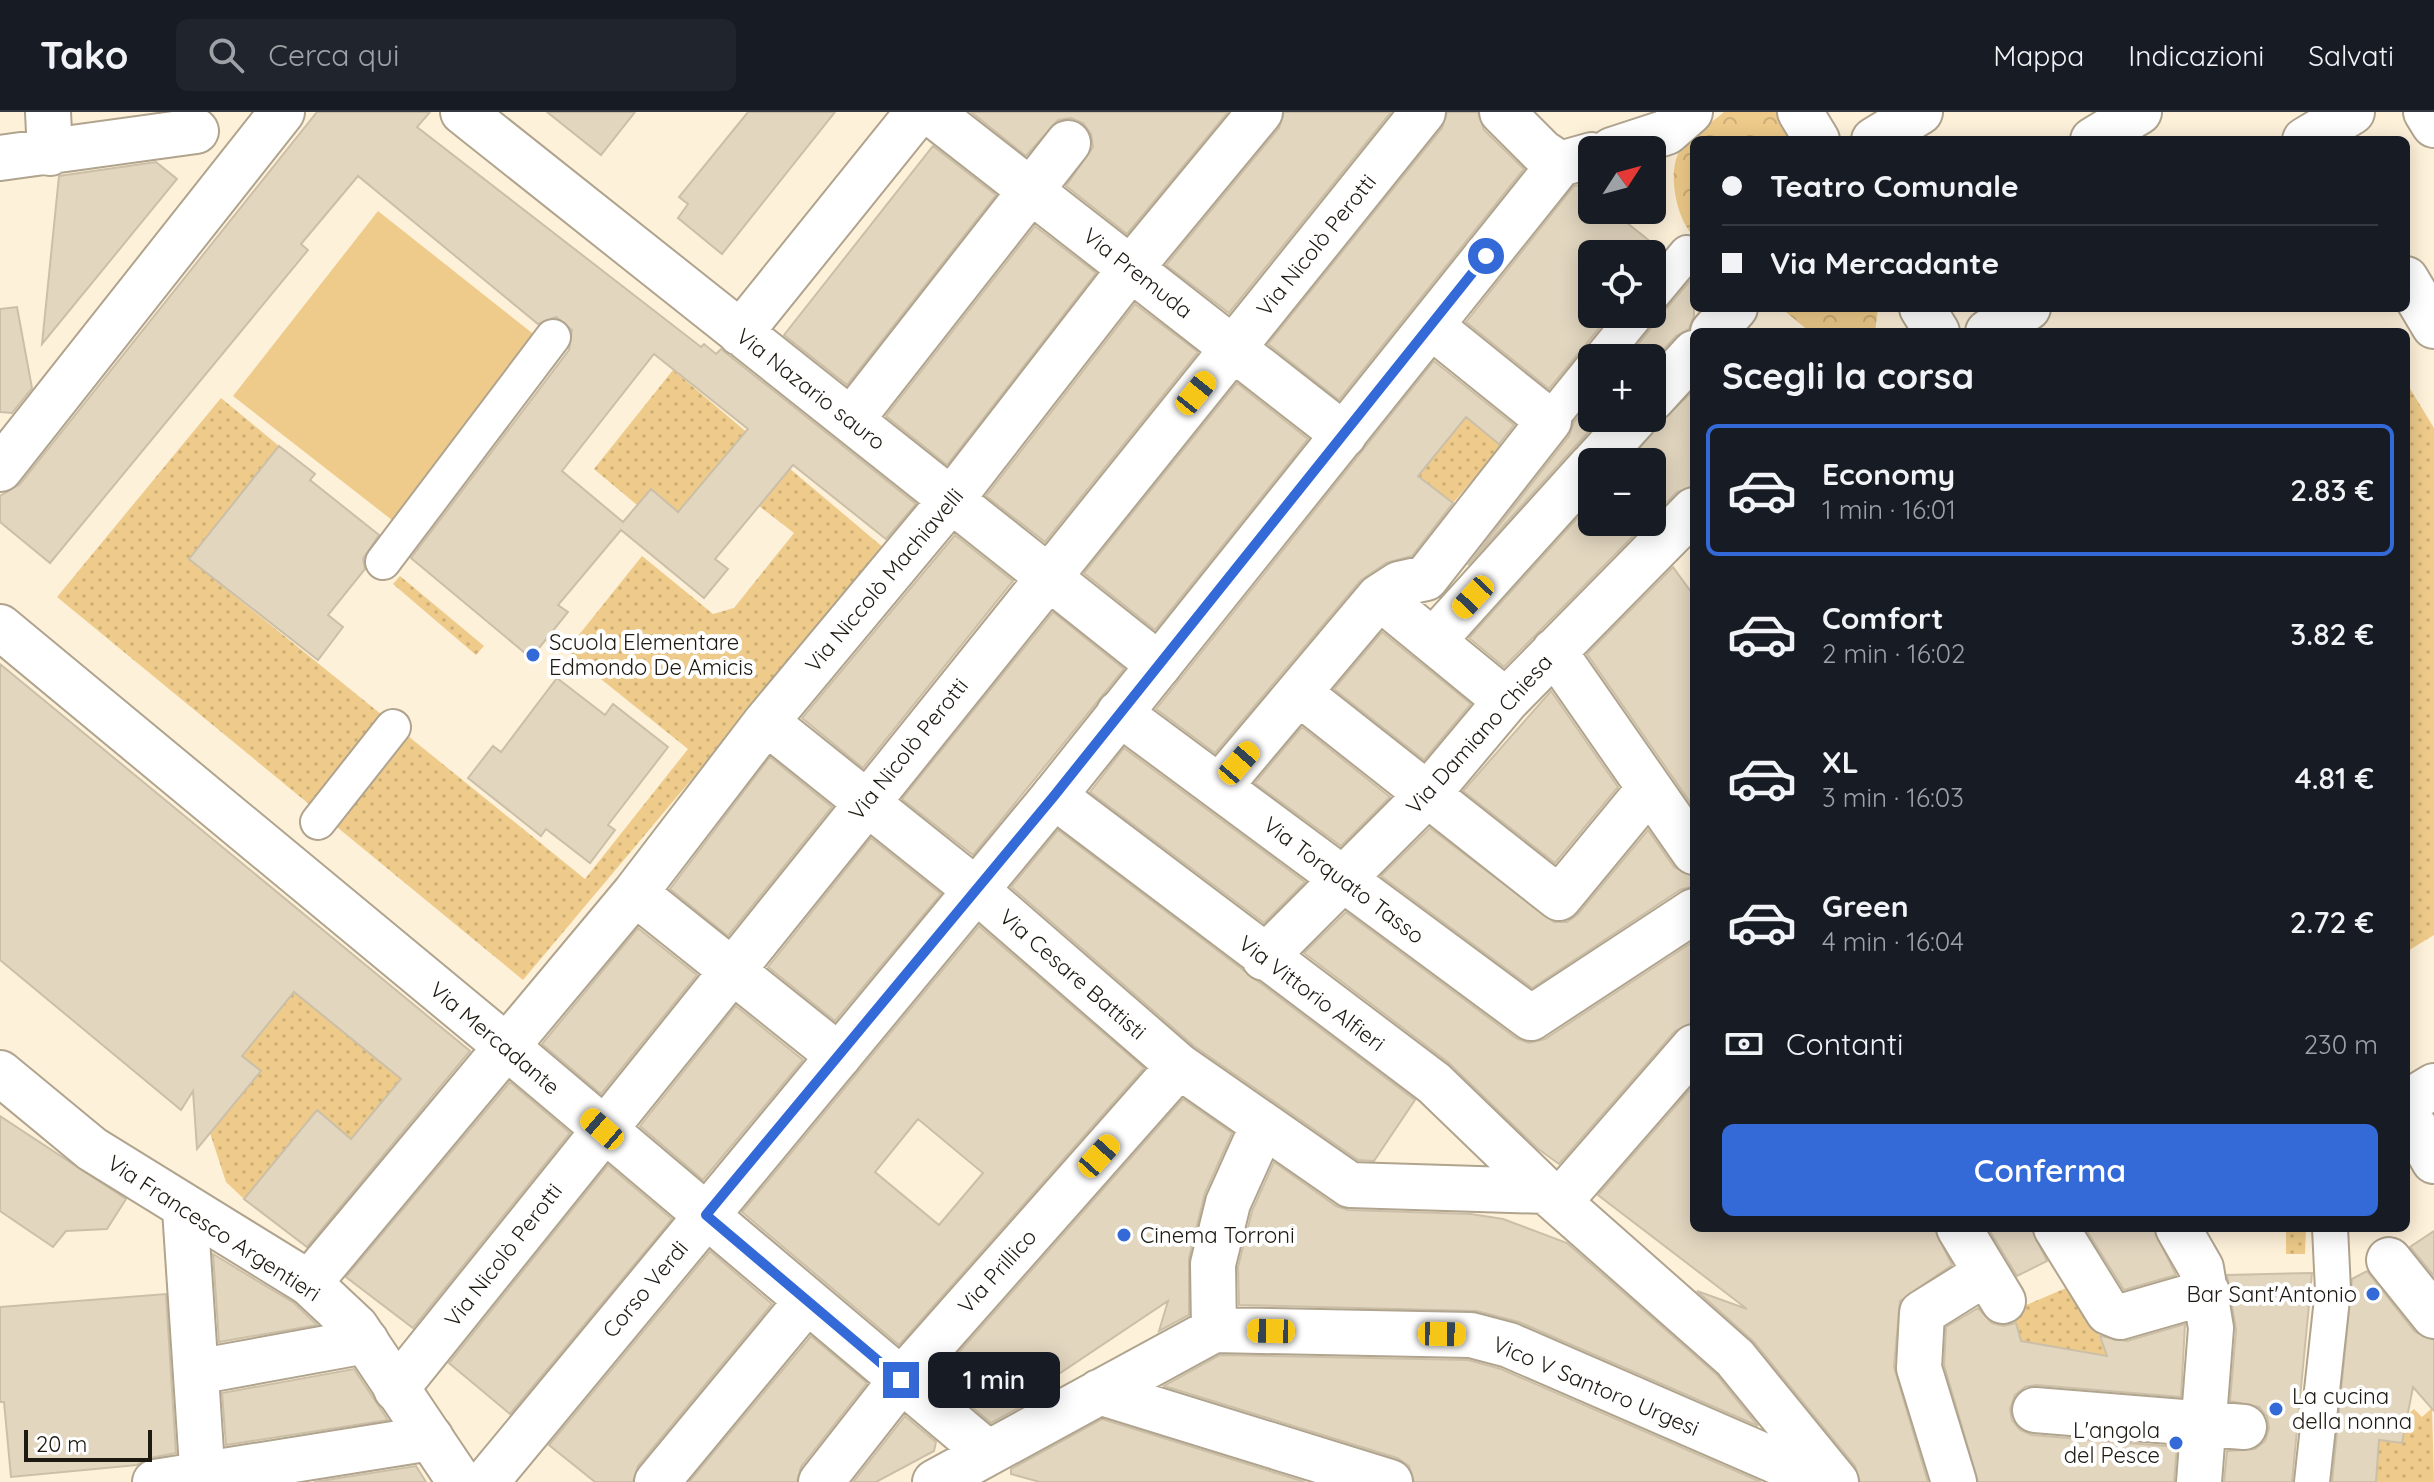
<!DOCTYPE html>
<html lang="it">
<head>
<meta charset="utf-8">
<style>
	:root { --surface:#171b24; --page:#20242c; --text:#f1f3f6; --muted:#9ea1a6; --line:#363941; --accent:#3469d8 }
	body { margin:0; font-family:Quicksand,sans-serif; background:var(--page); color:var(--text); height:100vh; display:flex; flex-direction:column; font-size:30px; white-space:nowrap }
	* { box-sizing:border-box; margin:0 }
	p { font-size:26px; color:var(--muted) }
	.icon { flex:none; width:44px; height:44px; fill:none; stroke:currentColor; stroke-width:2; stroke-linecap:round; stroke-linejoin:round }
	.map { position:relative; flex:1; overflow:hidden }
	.drawer { position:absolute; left:1690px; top:216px; width:720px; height:904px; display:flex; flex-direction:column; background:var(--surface); border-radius:12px; box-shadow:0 4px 20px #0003 }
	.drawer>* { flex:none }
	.top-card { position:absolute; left:1690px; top:24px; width:720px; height:176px; border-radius:12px; box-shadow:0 4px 20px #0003; display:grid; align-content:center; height:176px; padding:0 32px; background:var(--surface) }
	.needle { width:52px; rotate:54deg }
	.buttons { position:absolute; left:1578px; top:24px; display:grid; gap:16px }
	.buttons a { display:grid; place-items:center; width:88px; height:88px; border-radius:12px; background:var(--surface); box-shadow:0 4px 20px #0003; font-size:40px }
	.scale { position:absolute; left:24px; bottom:20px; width:128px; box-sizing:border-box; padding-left:8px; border:4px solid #1e1911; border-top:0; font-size:22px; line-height:28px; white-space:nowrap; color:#1e1911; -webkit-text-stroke:6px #fff; paint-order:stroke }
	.end { position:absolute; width:36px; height:36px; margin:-18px; border:10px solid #3469d8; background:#fff; box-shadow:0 0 0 4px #fff }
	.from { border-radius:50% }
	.bubble { position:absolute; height:56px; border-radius:12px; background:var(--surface); box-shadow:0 4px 20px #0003; font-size:26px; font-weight:600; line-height:56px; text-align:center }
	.car { position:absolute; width:24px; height:48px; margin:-24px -12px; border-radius:10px; box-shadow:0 0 6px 2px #0007; background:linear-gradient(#f5c518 24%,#345 0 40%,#f5c518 0 76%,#345 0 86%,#f5c518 0) }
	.top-card b { display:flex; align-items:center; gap:28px; height:76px; font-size:30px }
	.top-card b+b { border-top:2px solid var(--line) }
	.top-card i { width:20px; height:20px; background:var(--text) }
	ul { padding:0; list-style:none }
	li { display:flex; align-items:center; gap:24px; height:132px; margin:0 16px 12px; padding:0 16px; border:4px solid transparent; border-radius:12px }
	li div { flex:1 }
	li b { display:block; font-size:30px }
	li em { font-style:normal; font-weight:600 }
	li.on { border-color:var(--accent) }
	li>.icon { width:72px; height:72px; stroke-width:1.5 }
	h2 { padding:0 32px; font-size:36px; line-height:96px }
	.pay { display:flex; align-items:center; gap:20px; height:88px; padding:0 32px; font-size:30px }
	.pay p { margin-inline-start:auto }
	.cta { display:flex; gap:16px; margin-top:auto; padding:16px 32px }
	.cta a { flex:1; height:92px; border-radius:12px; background:var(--accent); color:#fff; font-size:32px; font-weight:600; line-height:92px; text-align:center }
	header { display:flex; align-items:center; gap:48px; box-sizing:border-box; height:112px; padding:0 40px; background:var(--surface); border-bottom:2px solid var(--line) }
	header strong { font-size:38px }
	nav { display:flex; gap:44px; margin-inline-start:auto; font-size:28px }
	.search { width:560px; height:72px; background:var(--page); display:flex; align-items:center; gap:20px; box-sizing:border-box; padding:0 28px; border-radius:12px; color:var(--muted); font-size:30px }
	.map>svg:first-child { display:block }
</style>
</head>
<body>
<header>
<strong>Tako</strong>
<div class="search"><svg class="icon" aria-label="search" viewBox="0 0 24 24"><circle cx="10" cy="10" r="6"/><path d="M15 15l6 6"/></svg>Cerca qui</div>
<nav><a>Mappa</a><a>Indicazioni</a><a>Salvati</a></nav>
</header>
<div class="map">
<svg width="2434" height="1370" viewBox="0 0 2434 1370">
	<defs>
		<pattern id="park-crowns" width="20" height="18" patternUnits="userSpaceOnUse" patternTransform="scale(2)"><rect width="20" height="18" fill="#eecb8a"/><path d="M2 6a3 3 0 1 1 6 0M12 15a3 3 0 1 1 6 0" fill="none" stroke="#ccae76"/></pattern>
		<pattern id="garden-dots" width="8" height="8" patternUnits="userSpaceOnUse" patternTransform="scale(2)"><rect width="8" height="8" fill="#eecb8a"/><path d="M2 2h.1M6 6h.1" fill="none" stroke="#ccae76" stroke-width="1.8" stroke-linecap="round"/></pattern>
	</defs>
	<rect width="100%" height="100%" fill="#fef1da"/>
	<path fill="url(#park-crowns)" d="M1724,0h54l16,28h-100v96c-18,-16 -28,-67 -13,-87 10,-14 30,-26 43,-37z
		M1781,196h97l-3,24h-65z"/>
	<path fill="url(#garden-dots)" d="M673,258l212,179 -362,431 -466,-383 164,-199 58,48 -90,113 396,320 103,-130 -122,-98 76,-95 71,58 21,-6 60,-75 -35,-27 -81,6 -27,-22 -14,15 -43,-36z
		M2406,270l28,46v507l-28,17z
		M1466,305l36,29 -49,57 -35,-28z
		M400,464l84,70 -8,9 -83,-71z
		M294,880l107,87 -50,60 -34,-28 -73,88 -18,-17 -16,-49 51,-61 -19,-16z
		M2286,1116h20l-1,26h-19z
		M2078,1171l29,73 -86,-15 -9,-30z
		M2432,1296l2,74h-58l3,-42 23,3 6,-29 6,-5 8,8z"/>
	<path fill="#eecb8a" d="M378,99l163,129 -144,184 -164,-128z"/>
	<path fill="#e2d6bf" stroke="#cbbfa8" stroke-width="2" fill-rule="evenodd" d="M317,0h113l-13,15 284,220 3,-3 12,10 5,-5 195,155 -30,35 -93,-74 -78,94 13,10 -24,29 -83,-68 -63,75 10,7 -37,46 -120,-100 158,-208 3,-20 -16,-13 -18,7 -180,-148 -57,68 7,6 -258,313 -50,-41v-26l20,-12zM654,242l94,75 -70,83 -27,-23 -28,33 -61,-51z
		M547,0h88l-34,43z
		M748,0h87l-113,142 -44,-36 10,-14 -9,-7z
		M971,0h257l-101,122 -61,-48 27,-39 -2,-13 -8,-11 -12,-5 -13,2 -32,36z
		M1284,0h107l-162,201 -63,-48 113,-137z
		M1447,0h31l6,18 40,39 -185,231 -71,-56 174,-216z
		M933,34l63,49 -149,190 -63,-50z
		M156,50l21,17 -135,165 17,-168z
		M1579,73l13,10v15h19l51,41 -10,13v-10h-60v60h19l-62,75 -83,-67 108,-136z
		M1035,114l61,47 -149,192 -61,-49z
		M1694,164v40l-5,13 -13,7 -24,26v-4h-25l25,-31 5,-13 10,-6z
		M1135,192l63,48 -153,190 -59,-46z
		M17,195l15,81 -20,25 -12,-1v-103z
		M1434,249l80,64 -15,19 -33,-27 -48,59 35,27 -41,53 -26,7 -26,18 -145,172 -59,-44z
		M1237,271l71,56 -153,191 -71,-57z
		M1694,278v96l-17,6 -25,25v-55h-23l30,-39z
		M1592,288v18h9l-133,147 101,-129 5,-14z
		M279,334l36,28 -5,6 69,55 -16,24 2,10 -37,46 15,12 -25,33 -129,-101z
		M1592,390v20h55l-143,145 -35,-29z
		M955,423l58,46 -150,187 -61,-50z
		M1673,455l21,29v212l-107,-154z
		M1053,500l71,57 -151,186 -71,-56z
		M1382,520l89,72 -47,56 -90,-71z
		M0,552l470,387 -163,196 -63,-48 73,-89 34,29 50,-60 -107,-87 -52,64 19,15 -64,78 -4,-58 -12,19 -181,-150z
		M557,566l48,37 8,-11 55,43 -60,78 7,5 -25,33 -44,-34 -5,7 -73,-58 25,-32 8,6z
		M1551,579l67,96 -63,76 -92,-72z
		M1302,615l88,70 -49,49 -86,-63z
		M1124,636l181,134 -41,41 -174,-131z
		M770,645l62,50 -104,129 -58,-47z
		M1430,716l124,94h13l11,-8 70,-84 26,37 20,10v9l-14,4 -148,98 -151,-112z
		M1058,718l357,270 -41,61 -16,-1 -164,-114 -183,-159z
		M871,726l70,56 -106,127 -67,-54z
		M1346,800l170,126 13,5 16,-4 149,-98v82l-19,8 -116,133 -22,-16 -88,-85 -145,-110z
		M979,814l165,142 -245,277 -157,-133zM918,1007l65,54 -44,52 -64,-53z
		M638,816l59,47 -96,119 -59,-50z
		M736,894l67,54 -100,120 -63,-54z
		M510,970l60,51 -157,195 -67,-51z
		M1694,973v143h240l18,37 -52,36 -6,66 34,115h-68l-5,-16 -101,-124 -57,-51 50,18 -149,-114z
		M1183,987l49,34 -27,60 -16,65v57l-30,16 9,-30 -136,91 10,3 -51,28 -54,-46z
		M0,1004l126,83 -19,30 -41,2 -13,16 -53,-36z
		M1274,1050l62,44 12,4 123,4 32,5 64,24 150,132 41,51 -239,-104 -42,-11 -238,-6 -1,-38 14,-56z
		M608,1053l64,54 -162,195 -61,-51z
		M1988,1116h43l16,33 -30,15z
		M2085,1116h68l23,47 -52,15z
		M2434,1119v45l-24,-29z
		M710,1139l62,53 -134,162 -5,16h-38l-46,-37z
		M213,1142l81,49 23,22 -98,17z
		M2367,1159l48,61 19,8v71l-21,-24 -11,56 -23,-3 -3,42h-44l20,-203z
		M2312,1161l-20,209h-68l3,-31 28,-2 10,-8 4,-13 -2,-11 -8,-10 -29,-6 6,-71 -9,-55z
		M166,1182l10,159 -26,5 -13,7 -126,12 -7,-75h-4v-95z
		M1978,1196l14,15 12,3 12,-3 5,18 86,15 -7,-20 27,5 58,-17 -4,73 -145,-12 -11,2 -10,8 -5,14 2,11 8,10 12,5 145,12 -3,35h-196l-34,-117 2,-38z
		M811,1224l56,47 -66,84 -4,15h-108z
		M1220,1243l248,5 33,9 260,113h-347l-5,-16 -12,-8 -233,-72z
		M354,1257l34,51 -162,25 -4,-52z
		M905,1304l31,26 -2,9 -58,31h-23z
		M1102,1307l203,63h-265l-29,-8v-5z
		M416,1354l10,16h-112z"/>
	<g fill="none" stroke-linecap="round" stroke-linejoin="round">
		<g stroke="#b0a48e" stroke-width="38">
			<path id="pedestrian" d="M1652,183l35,-42
				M1601,246l36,-44
				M1549,309l43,-53
				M383,450l170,-225
				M318,710l75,-95
				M2312,1370l21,-192 -3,-62"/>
		</g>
		<g stroke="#b0a48e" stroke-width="48">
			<path id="minor" d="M48,0l2,41
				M463,0l696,553
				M930,0l414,323
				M1502,0l40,40 18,12
				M1800,0l17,28
				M2426,0l8,13
				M1874,28l46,-28
				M2093,28l46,-28
				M2305,28l47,-28
				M0,46l196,-27
				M2406,167l28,47
				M1922,196l15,24
				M1713,220l22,-24
				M1988,220l40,-24
				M740,221l178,-221
				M1652,287l42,-46
				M851,308l217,-277
				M1595,350l40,-44
				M0,357l282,-357
				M1379,485l127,104
				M0,515l507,420 481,406
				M1433,529l159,-176
				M1554,539l140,201
				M1299,581l260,205 90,-109
				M1119,601l412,305 163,-107
				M766,610l210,168 203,176 171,119 196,6
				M1219,675l160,-190 20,-13 27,-6 123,-157 -118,-95
				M1054,684l380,287 112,108 189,167 101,124
				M635,781l204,163
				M1264,846l163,-163 79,-94 188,-191
				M2406,991l28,-17
				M2406,1000l28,49
				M1559,1090l135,-155
				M1959,1116l44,73
				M2056,1116l52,84 12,5 87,-25
				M2178,1116l23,40 10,60 -12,154
				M2389,1148l45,56
				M309,1171l326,-390 131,-171 185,-222 180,-232 129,-156
				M1214,1218l-1,-66 15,-61 35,-78
				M196,1260l170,-31
				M396,1277l1027,-1277
				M1099,1280l291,90
				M2035,1298l209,17
				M155,1370l276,-44
				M657,1370l150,-181
				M821,1370l80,-102 278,-314
				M935,1370l279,-152 257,5 38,10 315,137
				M1954,1370l-35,-114 3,-55 64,-40"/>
		</g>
		<g stroke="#b0a48e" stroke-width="48">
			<path id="tertiary" d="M1612,38l55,-18 23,-20
				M0,961l92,76 217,134 47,44 104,155
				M185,1097l18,273
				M486,1370l568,-686 506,-632 32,-9"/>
		</g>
		<use href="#pedestrian" stroke="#fff" stroke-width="34"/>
		<use href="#minor" stroke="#fff" stroke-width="44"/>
		<use href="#tertiary" stroke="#fff" stroke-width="44"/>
	</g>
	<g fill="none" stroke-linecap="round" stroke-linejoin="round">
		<path stroke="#3469d8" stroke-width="10" d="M901,1268l-195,-165 348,-419 432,-540"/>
	</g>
	<g fill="#3469d8" stroke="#fff" stroke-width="3">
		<circle cx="533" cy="543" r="8"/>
		<circle cx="1124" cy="1123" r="8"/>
		<circle cx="2373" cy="1182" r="8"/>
		<circle cx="2276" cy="1297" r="8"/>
		<circle cx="2176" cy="1331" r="8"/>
	</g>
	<g text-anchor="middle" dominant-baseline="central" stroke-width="8" stroke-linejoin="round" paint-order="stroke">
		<g font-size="22" fill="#1e1911" stroke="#fff">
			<text transform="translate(1316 133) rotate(-51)">Via Nicolò Perotti</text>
			<text transform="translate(1138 161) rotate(38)">Via Premuda</text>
			<text transform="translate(811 277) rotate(38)">Via Nazario sauro</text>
			<text transform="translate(884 468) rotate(-50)">Via Niccolò Machiavelli</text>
			<text transform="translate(1479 622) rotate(-48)">Via Damiano Chiesa</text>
			<text transform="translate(908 637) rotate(-51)">Via Nicolò Perotti</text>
			<text transform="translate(1344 768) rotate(37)">Via Torquato Tasso</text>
			<text transform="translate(1073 862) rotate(41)">Via Cesare Battisti</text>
			<text transform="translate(1312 881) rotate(37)">Via Vittorio Alfieri</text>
			<text transform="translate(495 926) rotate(40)">Via Mercadante</text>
			<text transform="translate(214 1116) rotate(33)">Via Francesco Argentieri</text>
			<text transform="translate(503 1143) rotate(-52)">Via Nicolò Perotti</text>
			<text transform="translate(997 1159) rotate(-48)">Via Prillico</text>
			<text transform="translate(645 1177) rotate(-50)">Corso Verdi</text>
			<text transform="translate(1596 1274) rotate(23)">Vico V Santoro Urgesi</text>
		</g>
		<g font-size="22" fill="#1e1911" stroke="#fff" text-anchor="start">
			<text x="549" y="530">Scuola Elementare<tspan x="549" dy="25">Edmondo De Amicis</tspan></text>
			<text x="1140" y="1123">Cinema Torroni</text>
			<text x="2357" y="1182" text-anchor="end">Bar Sant'Antonio</text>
			<text x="2292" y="1284">La cucina<tspan x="2292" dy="25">della nonna</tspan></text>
			<text x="2160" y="1318" text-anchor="end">L'angola<tspan x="2160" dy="25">del Pesce</tspan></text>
		</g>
	</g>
</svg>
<div class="buttons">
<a><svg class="needle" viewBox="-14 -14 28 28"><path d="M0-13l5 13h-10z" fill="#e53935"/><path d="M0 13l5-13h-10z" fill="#9ea1a6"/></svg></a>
<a><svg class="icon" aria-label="locate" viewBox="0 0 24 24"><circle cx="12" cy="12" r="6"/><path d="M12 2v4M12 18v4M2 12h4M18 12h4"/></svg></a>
<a>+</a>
<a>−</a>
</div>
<div class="scale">20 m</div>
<i class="end from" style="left:1486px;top:144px"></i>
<i class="end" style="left:901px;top:1268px"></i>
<div class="bubble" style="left:928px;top:1240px;width:132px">1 min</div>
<i class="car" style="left:1196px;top:281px;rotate:39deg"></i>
<i class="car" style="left:1473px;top:485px;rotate:223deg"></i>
<i class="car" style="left:1239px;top:651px;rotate:41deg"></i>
<i class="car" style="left:602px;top:1017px;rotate:311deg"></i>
<i class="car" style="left:1099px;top:1044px;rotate:42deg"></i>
<i class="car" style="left:1271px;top:1219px;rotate:271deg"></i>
<i class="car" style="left:1442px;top:1222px;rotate:91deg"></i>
<div class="top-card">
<b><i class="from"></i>Teatro Comunale</b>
<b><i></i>Via Mercadante</b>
</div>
<section class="drawer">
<h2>Scegli la corsa</h2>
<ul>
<li class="on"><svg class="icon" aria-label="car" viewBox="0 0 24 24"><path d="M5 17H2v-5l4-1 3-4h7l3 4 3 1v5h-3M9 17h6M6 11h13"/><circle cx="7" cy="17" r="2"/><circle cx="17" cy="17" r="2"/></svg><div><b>Economy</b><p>1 min · 16:01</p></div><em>2.83 €</em></li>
<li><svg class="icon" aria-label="car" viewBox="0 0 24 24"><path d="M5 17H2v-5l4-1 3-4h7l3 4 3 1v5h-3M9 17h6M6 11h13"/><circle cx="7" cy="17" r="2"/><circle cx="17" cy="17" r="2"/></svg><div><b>Comfort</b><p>2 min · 16:02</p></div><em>3.82 €</em></li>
<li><svg class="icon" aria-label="car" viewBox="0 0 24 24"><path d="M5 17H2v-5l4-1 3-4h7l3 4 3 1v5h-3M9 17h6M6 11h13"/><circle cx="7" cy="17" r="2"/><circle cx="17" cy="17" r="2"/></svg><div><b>XL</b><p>3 min · 16:03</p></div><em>4.81 €</em></li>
<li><svg class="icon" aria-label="car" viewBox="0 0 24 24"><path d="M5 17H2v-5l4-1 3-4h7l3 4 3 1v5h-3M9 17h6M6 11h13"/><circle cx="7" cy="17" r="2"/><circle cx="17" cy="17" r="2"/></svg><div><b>Green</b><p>4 min · 16:04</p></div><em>2.72 €</em></li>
</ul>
<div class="pay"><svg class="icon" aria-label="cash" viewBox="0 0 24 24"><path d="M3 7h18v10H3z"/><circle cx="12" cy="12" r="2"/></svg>Contanti<p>230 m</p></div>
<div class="cta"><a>Conferma</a></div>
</section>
</div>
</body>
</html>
